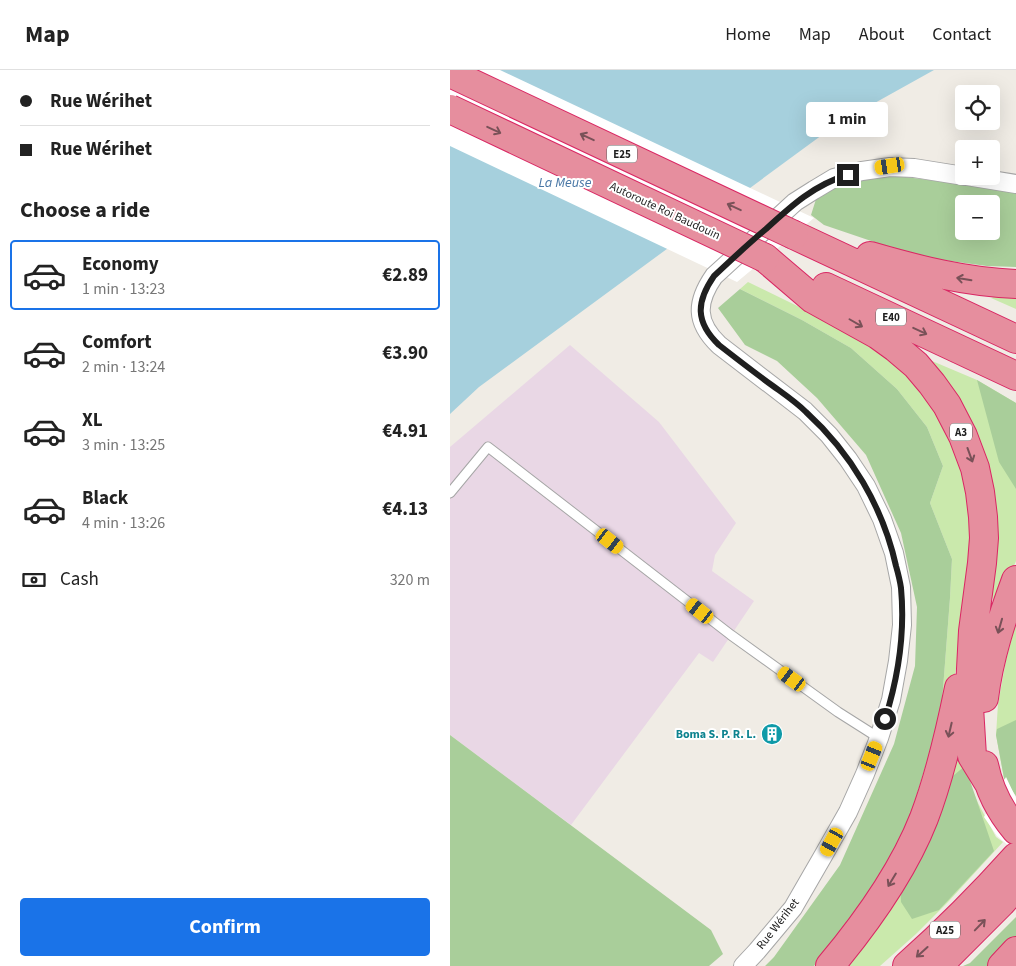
<!DOCTYPE html>
<html lang="en">
<head>
<meta charset="utf-8">
<style>
	:root { --surface:#fff; --page:#f2f2f2; --text:#222; --muted:#767676; --line:#e0e0e0; --accent:#1a73e8 }
	body { margin:0; font-family:"Source Sans 3",sans-serif; background:var(--page); color:var(--text); height:100vh; display:flex; flex-direction:column; font-size:19px; white-space:nowrap }
	* { box-sizing:border-box; margin:0 }
	p { font-size:16px; color:var(--muted) }
	.icon { flex:none; width:28px; height:28px; fill:none; stroke:currentColor; stroke-width:2; stroke-linecap:round; stroke-linejoin:round }
	.map { position:relative; flex:1; overflow:hidden }
	.details { display:flex; flex-direction:column; background:var(--surface); width:450px }
	.details>* { flex:none }
	.top-card { display:grid; align-content:center; height:110px; padding:0 20px; background:var(--surface) }
	.controls { position:absolute; left:505px; top:15px; display:grid; gap:10px }
	.controls a { display:grid; place-items:center; width:45px; height:45px; border-radius:5px; background:var(--surface); box-shadow:0 5px 20px #0002; font-size:25px }
	.end { position:absolute; width:22px; height:22px; margin:-11px; border:6px solid #1f1f1f; background:#fff; box-shadow:0 0 0 2px #fff }
	.from { border-radius:50% }
	.bubble { position:absolute; height:35px; border-radius:5px; background:var(--surface); box-shadow:0 5px 20px #0002; font-size:16px; font-weight:700; line-height:35px; text-align:center }
	.car { position:absolute; width:15px; height:30px; margin:-15px -8px; border-radius:6px; box-shadow:0 0 4px 1px #0007; background:linear-gradient(#f5c518 24%,#345 0 40%,#f5c518 0 76%,#345 0 86%,#f5c518 0) }
	.top-card b { display:flex; align-items:center; gap:18px; height:48px; font-size:19px }
	.top-card b+b { border-top:1px solid var(--line) }
	.top-card i { width:12px; height:12px; background:var(--text) }
	ul { padding:0; list-style:none }
	li { display:flex; align-items:center; gap:15px; height:70px; margin:0 10px 8px; padding:0 10px; border:2px solid transparent; border-radius:5px }
	li div { flex:1 }
	li b { display:block; font-size:19px }
	li em { font-style:normal; font-weight:700 }
	li.active { border-color:var(--accent) }
	li>.icon { width:45px; height:45px; stroke-width:1.5 }
	h2 { padding:0 20px; font-size:22px; line-height:60px }
	.pay { display:flex; align-items:center; gap:12px; height:55px; padding:0 20px; font-size:19px }
	.pay p { margin-inline-start:auto }
	.cta { display:flex; gap:10px; margin-top:auto; padding:10px 20px }
	.cta a { flex:1; height:58px; border-radius:5px; background:var(--accent); color:#fff; font-size:20px; font-weight:700; line-height:58px; text-align:center }
	header { display:flex; align-items:center; gap:30px; box-sizing:border-box; height:70px; padding:0 25px; background:var(--surface); border-bottom:1px solid var(--line) }
	header strong { font-size:24px }
	nav { display:flex; gap:28px; margin-inline-start:auto; font-size:18px }
	main { display:flex; flex:1; min-height:0 }
	.map>svg:first-child { display:block }
</style>
</head>
<body>
<header>
<strong>Map</strong>
<nav><a>Home</a><a>Map</a><a>About</a><a>Contact</a></nav>
</header>
<main>
<section class="details">
<div class="top-card">
<b><i class="from"></i>Rue Wérihet</b>
<b><i></i>Rue Wérihet</b>
</div>
<h2>Choose a ride</h2>
<ul>
<li class="active"><svg class="icon" aria-label="car" viewBox="0 0 24 24"><path d="M5 17H2v-5l4-1 3-4h7l3 4 3 1v5h-3M9 17h6M6 11h13"/><circle cx="7" cy="17" r="2"/><circle cx="17" cy="17" r="2"/></svg><div><b>Economy</b><p>1 min · 13:23</p></div><em>€2.89</em></li>
<li><svg class="icon" aria-label="car" viewBox="0 0 24 24"><path d="M5 17H2v-5l4-1 3-4h7l3 4 3 1v5h-3M9 17h6M6 11h13"/><circle cx="7" cy="17" r="2"/><circle cx="17" cy="17" r="2"/></svg><div><b>Comfort</b><p>2 min · 13:24</p></div><em>€3.90</em></li>
<li><svg class="icon" aria-label="car" viewBox="0 0 24 24"><path d="M5 17H2v-5l4-1 3-4h7l3 4 3 1v5h-3M9 17h6M6 11h13"/><circle cx="7" cy="17" r="2"/><circle cx="17" cy="17" r="2"/></svg><div><b>XL</b><p>3 min · 13:25</p></div><em>€4.91</em></li>
<li><svg class="icon" aria-label="car" viewBox="0 0 24 24"><path d="M5 17H2v-5l4-1 3-4h7l3 4 3 1v5h-3M9 17h6M6 11h13"/><circle cx="7" cy="17" r="2"/><circle cx="17" cy="17" r="2"/></svg><div><b>Black</b><p>4 min · 13:26</p></div><em>€4.13</em></li>
</ul>
<div class="pay"><svg class="icon" aria-label="cash" viewBox="0 0 24 24"><path d="M3 7h18v10H3z"/><circle cx="12" cy="12" r="2"/></svg>Cash<p>320 m</p></div>
<div class="cta"><a>Confirm</a></div>
</section>
<div class="map">
<svg width="566" height="896" viewBox="0 0 566 896">
	<rect width="100%" height="100%" fill="#f0ece5"/>
	<path fill="#e9d7e5" d="M120,275l89,77 77,101 -21,32 -3,16 42,30 -41,61 -14,-9 -128,172 -121,-90v-288z"/>
	<path fill="#cae9ac" d="M298,212l125,61 50,46 37,68 14,73 -5,59 -12,75 -13,61 -15,49 -19,43 31,-102 9,-117 2,-39 -22,-56 13,-37 -16,-39 -30,-38 -46,-41 -49,-28 -62,-31z
		M556,222l10,1v16l-25,-11z
		M475,288l52,22 39,23v158l-10,25 -17,54 5,-38 -5,-16 5,-48z
		M566,552v174l-12,-18 -8,-43 2,-31 8,-44z
		M512,664l3,32 5,18 8,19 18,34 7,5 -55,60 -32,32 -36,32h-41z"/>
	<path fill="#a9ce9a" fill-rule="evenodd" d="M432,104l134,17v76l-29,-1 -52,-7 -55,-15 -56,-19 -13,-10 6,-19 31,-15zM514,134h27v27h-27z
		M290,219l62,31 49,28 46,41 30,38 16,39 -13,37 22,56 -2,39 -9,117 -31,102 -15,31 -38,63 -43,55h-49l9,-9 66,-92 54,-121 21,-78 2,-59 -16,-74 -35,-78 -49,-57 -40,-37 -32,-16 -27,-37z
		M527,310l39,23v86l-17,-27z
		M566,650v76l-12,-18 -8,-43 1,-6z
		M0,665l261,195 12,24 -14,12h-259z
		M515,696l29,85 -55,59 -27,9 -11,-17 -1,-22 48,-100z
		M566,847v24l-26,25h-27l7,-3z"/>
	<path fill="#a6d0dd" d="M0,0h484l-97,54 -358,263 -29,27z"/>
	<path fill="#fff" d="M0,0h50l314,148 -77,64 -287,-136z
		M556,707l10,21v54l-19,-16 -13,-19z"/>
	<g fill="none" stroke-linecap="round" stroke-linejoin="round">
		<g stroke="#a6a6a6" stroke-width="11">
			<path id="service" d="M0,423l38,-46 243,188 107,77 41,26"/>
		</g>
		<g stroke="#a6a6a6" stroke-width="20">
			<path id="minor" d="M517,106l49,8
				M293,896l14,-15 36,-43 30,-52 25,-44 17,-38 14,-36 12,-38 7,-39 4,-36 -1,-38 -7,-34 -12,-34 -16,-33 -18,-27 -19,-24 -24,-24 -86,-66c-24,-23 -23,-43 -5,-69l81,-74 19,-12 20,-12 28,-7 28,-4 24,1 50,8"/>
		</g>
		<g stroke="#d92763" stroke-width="30">
			<path id="motorway" d="M344,165l222,104
				M420,186c48,14 96,26 146,28
				M315,188l48,41 65,36 18,13 20,17 16,19 15,21 16,31 12,32 5,24 3,25 1,21 -2,25 -9,68 -4,76 3,49 16,26
				M376,217l190,89
				M534,628c5,-41 18,-80 32,-118
				M534,695c5,25 16,46 32,65
				M380,896c36,-43 74,-97 94,-148 16,-42 26,-86 35,-130
				M457,896c38,-34 75,-71 109,-109
				M488,896l63,-63 15,-17
				M552,896l14,-15"/>
		</g>
		<use href="#service" stroke="#fff" stroke-width="9"/>
		<use href="#minor" stroke="#fff" stroke-width="18"/>
		<use href="#motorway" stroke="#e68e9e" stroke-width="28"/>
		<g stroke="#d92763" stroke-width="30" stroke-linecap="butt">
			<path id="motorway-bridge" d="M0,3l344,162
				M0,39l315,149"/>
		</g>
		<use href="#motorway-bridge" stroke="#e68e9e" stroke-width="28"/>
	</g>
	<defs><path id="oneway-shaft" d="M-6 0H5M1.5-3L5.5 0L1.5 3" fill="none" stroke-width="1.6" stroke-linecap="round" stroke-linejoin="round" transform="scale(1.25)"/></defs>
	<g stroke="#795158">
		<use href="#oneway-shaft" transform="translate(44 60) rotate(25)"/>
		<use href="#oneway-shaft" transform="translate(137 67) rotate(-155)"/>
		<use href="#oneway-shaft" transform="translate(284 137) rotate(-155)"/>
		<use href="#oneway-shaft" transform="translate(514 209) rotate(-171)"/>
		<use href="#oneway-shaft" transform="translate(406 253) rotate(30)"/>
		<use href="#oneway-shaft" transform="translate(470 261) rotate(25)"/>
		<use href="#oneway-shaft" transform="translate(520 385) rotate(70)"/>
		<use href="#oneway-shaft" transform="translate(550 556) rotate(106)"/>
		<use href="#oneway-shaft" transform="translate(500 660) rotate(103)"/>
		<use href="#oneway-shaft" transform="translate(442 810) rotate(121)"/>
		<use href="#oneway-shaft" transform="translate(530 855) rotate(-46)"/>
		<use href="#oneway-shaft" transform="translate(472 882) rotate(138)"/>
	</g>
	<g fill="none" stroke-linecap="round" stroke-linejoin="round">
		<path stroke="#1f1f1f" stroke-width="6" d="M398,105c-33,9 -57,31 -82,54 -18,15 -35,31 -52,47 -18,26 -19,46 5,69 18,14 36,28 54,41 11,8 23,16 33,26 45,41 77,95 90,154 2,7 4,15 5,22 4,43 -3,90 -16,131"/>
	</g>
	<defs>
		<g id="building-disc" transform="scale(1.125)"><circle r="9.5" fill="#0f9aa8" stroke="#fff"/><path d="M-4-6H4V6H1V3H-1V6H-4ZM-2.5-4.3h1.7v1.8h-1.7ZM.8-4.3h1.7v1.8H.8ZM-2.5-1h1.7V.8h-1.7ZM.8-1h1.7V.8H.8Z" fill="#fff"/></g>
	</defs>
	<g fill-rule="evenodd">
		<use href="#building-disc" x="322" y="664"/>
	</g>
	<g text-anchor="middle" dominant-baseline="central" stroke-width="4" stroke-linejoin="round" paint-order="stroke">
		<g fill="#fff" stroke="#626262" stroke-width="1">
			<rect x="157" y="75.5" width="30" height="17" rx="4"/>
			<rect x="426" y="238.5" width="30" height="17" rx="4"/>
			<rect x="500" y="353.5" width="22" height="17" rx="4"/>
			<rect x="480" y="851.5" width="30" height="17" rx="4"/>
		</g>
		<g font-size="11" font-weight="bold" fill="#1f1f1f">
			<text x="172" y="84">E25</text>
			<text x="441" y="247">E40</text>
			<text x="511" y="362">A3</text>
			<text x="495" y="860">A25</text>
		</g>
		<g font-size="12" fill="#1f1f1f" stroke="#fff">
			<text transform="translate(215 141) rotate(25)">Autoroute Roi Baudouin</text>
			<text transform="translate(328 854) rotate(-52)">Rue Wérihet</text>
		</g>
		<g font-size="12" font-weight="bold" fill="#0d838f" stroke="#fff" text-anchor="end">
			<text x="306" y="664">Boma S. P. R. L.</text>
		</g>
		<g font-size="14" font-style="italic" fill="#4977a6" stroke="#fff">
			<text x="115" y="113">La Meuse</text>
		</g>
	</g>
</svg>
<div class="controls">
<a><svg class="icon" aria-label="locate" viewBox="0 0 24 24"><circle cx="12" cy="12" r="6"/><path d="M12 2v4M12 18v4M2 12h4M18 12h4"/></svg></a>
<a>+</a>
<a>−</a>
</div>
<i class="end from" style="left:435px;top:649px"></i>
<i class="end" style="left:398px;top:105px"></i>
<div class="bubble" style="left:356px;top:32px;width:82px">1 min</div>
<i class="car" style="left:440px;top:96px;rotate:261deg"></i>
<i class="car" style="left:160px;top:471px;rotate:128deg"></i>
<i class="car" style="left:250px;top:541px;rotate:308deg"></i>
<i class="car" style="left:342px;top:609px;rotate:306deg"></i>
<i class="car" style="left:422px;top:686px;rotate:22deg"></i>
<i class="car" style="left:382px;top:772px;rotate:209deg"></i>
</div>
</main>
</body>
</html>
